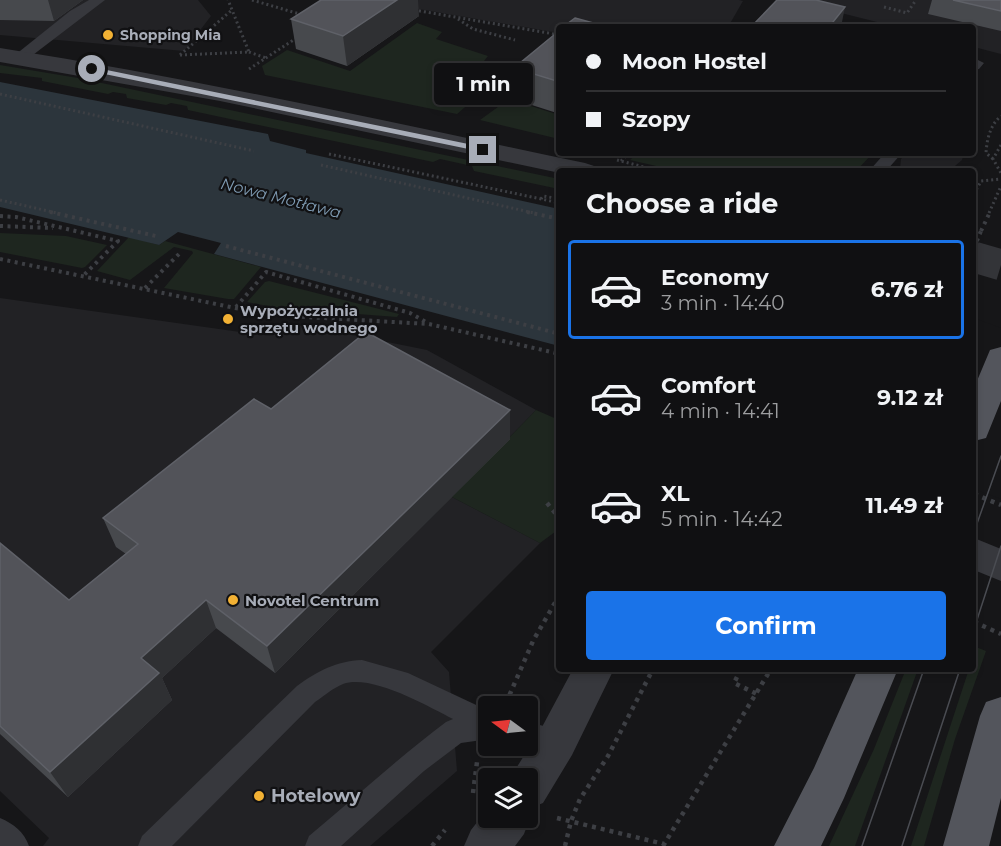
<!DOCTYPE html>
<html lang="en">
<head>
<meta charset="utf-8">
<style>
	:root { --surface:#101012; --page:#19191b; --text:#f1f3f6; --muted:#9c9d9f; --line:#303032; --accent:#1a73e8 }
	body { margin:0; font-family:Montserrat,sans-serif; background:var(--page); color:var(--text); height:100vh; display:flex; flex-direction:column; font-size:22px; white-space:nowrap }
	* { box-sizing:border-box; margin:0 }
	p { font-size:20px; color:var(--muted) }
	.icon { flex:none; width:33px; height:33px; fill:none; stroke:currentColor; stroke-width:2; stroke-linecap:round; stroke-linejoin:round }
	.map { position:relative; flex:1; overflow:hidden }
	.drawer { position:absolute; left:556px; top:168px; width:420px; height:504px; display:flex; flex-direction:column; background:var(--surface); border-radius:6px; box-shadow:0 3px 9px #0003,0 0 0 2px var(--line) }
	.drawer>* { flex:none }
	.guide { position:absolute; left:556px; top:24px; width:420px; height:132px; border-radius:6px; box-shadow:0 3px 9px #0003,0 0 0 2px var(--line); display:grid; align-content:center; height:132px; padding:0 30px; background:var(--surface) }
	.needle { width:39px; rotate:285deg }
	.tools { position:absolute; left:478px; top:696px; display:grid; gap:12px }
	.tools a { display:grid; place-items:center; width:60px; height:60px; border-radius:6px; background:var(--surface); box-shadow:0 3px 9px #0003,0 0 0 2px var(--line); font-size:30px }
	.end { position:absolute; width:27px; height:27px; margin:-14px; border:8px solid #a8adb8; background:#111; box-shadow:0 0 0 3px #111 }
	.from { border-radius:50% }
	.bubble { position:absolute; height:42px; border-radius:6px; background:var(--surface); box-shadow:0 3px 9px #0003,0 0 0 2px var(--line); font-size:20px; font-weight:700; line-height:42px; text-align:center }
	.guide b { display:flex; align-items:center; gap:21px; height:57px; font-size:22px }
	.guide b+b { border-top:2px solid var(--line) }
	.guide i { width:15px; height:15px; background:var(--text) }
	ul { padding:0; list-style:none }
	li { display:flex; align-items:center; gap:18px; height:99px; margin:0 12px 9px; padding:0 18px; border:3px solid transparent; border-radius:6px }
	li div { flex:1 }
	li b { display:block; font-size:22px }
	li em { font-style:normal; font-weight:700 }
	li.selected { border-color:var(--accent) }
	li>.icon { width:54px; height:54px; stroke-width:1.5 }
	h2 { padding:0 30px; font-size:27px; line-height:72px }
	.button { display:flex; gap:12px; margin-top:auto; padding:12px 30px }
	.button a { flex:1; height:69px; border-radius:6px; background:var(--accent); color:#fff; font-size:24px; font-weight:700; line-height:69px; text-align:center }
	.map>svg:first-child { display:block }
</style>
</head>
<body>
<div class="map">
<svg width="1001" height="846" viewBox="0 0 1001 846">
	<rect width="100%" height="100%" fill="#161618"/>
	<path fill="#222225" d="M0,0h198l13,16 -27,35 -184,-16z
		M394,0h345l4,1 -15,26h-168l-1,6 -158,-27z
		M789,0h212v54l-27,-7v-20h-77z
		M907,153h57l-2,7 -13,11h-46l-3,-1 1,-11z
		M0,298l262,37 41,-10 124,25 109,60 -84,87 88,46 -109,109 18,20 8,99 -87,75h-327l6,-8 -49,-47z"/>
	<path fill="#1e261f" d="M417,23l25,9 -6,7 52,17 -4,5 24,9 -51,44 -192,-39 -3,-9 25,-16 63,21z
		M0,65l78,13 481,101v10l-85,-18 -2,-5 -32,-7 -7,3 -245,-52 -1,-4 -16,-3 -5,2 -39,-7 -1,-4 -13,-2 -5,2 -66,-13v-3l-42,-5z
		M509,99l50,16v24l-79,-19z
		M638,153h89l10,3 3,-3h133l-17,18h-178l-48,-11z
		M0,233l66,3 41,9 -22,22 -3,1 -82,-16z
		M129,237l30,8 6,-4 96,26 -27,32h-6l-64,-11 29,-35 -1,-2 -18,-4 -44,33 -33,-9z
		M269,281l130,33 -2,3 -119,-9 -31,-6 18,-20z
		M536,410l23,10v109l-19,14 -88,-46z
		M976,647l10,4 -31,88 -31,107h-13l58,-177h5z
		M906,669h12l-63,177h-26l45,-97z"/>
	<path fill="#2c353c" d="M0,82l268,52 2,7 36,9v3l253,56v137l-345,-92 7,-11 -43,-11 -19,13 -159,-38z"/>
	<path fill="#161618" d="M974,318l27,10v171l-27,-10z"/>
	<g fill="none" stroke-linecap="round" stroke-linejoin="round">
		<path stroke="#333438" stroke-width="31" stroke-dasharray="31 15" stroke-linecap="butt" d="M974,257l27,8"/>
		<path stroke="#3d3f44" stroke-width="3" stroke-dasharray="2 3" stroke-linecap="butt" d="M252,0l51,15
			M884,7l23,6 9,-13
			M414,10l146,25
			M458,19l15,10 42,11
			M839,22l18,5
			M249,52l17,6
			M180,55l69,-3 -21,-52
			M180,55l52,-45
			M249,69l49,-32
			M0,94l254,57
			M1001,145l-8,14 8,14
			M329,154l231,49
			M993,159l-7,-6c1,-14 4,-28 15,-37
			M617,160l42,11
			M621,161l8,-8
			M321,165l213,48
			M974,194l7,-13 20,-2
			M541,199l2,-3 17,3
			M0,200l57,13
			M989,213l12,-27"/>
		<path stroke="#3d3f44" stroke-width="4" stroke-dasharray="3 4.5" stroke-linecap="butt" d="M50,212l106,24
			M527,212l33,7
			M0,216l16,1 102,24 -34,34
			M0,226l53,2
			M981,231l9,-19
			M226,246l334,88
			M0,259l235,49 53,8 141,8 131,30
			M145,288l34,-34
			M236,307l30,-35 144,41 16,9"/>
		<path stroke="#3d3f44" stroke-width="4.5" stroke-dasharray="4 5" stroke-linecap="butt" d="M974,494l27,11
			M547,503l13,16
			M974,622l27,12
			M741,669l-7,14 23,11
			M506,703l27,-62 27,-47
			M473,793l4,-31
			M557,818l107,26
			M432,846l13,-16
			M565,846l6,-25 9,-22 28,-43 45,-87
			M663,846l108,-177"/>
		<path fill="#37383d" fill-rule="evenodd" d="M89,0h16l-80,61h-10l-2,-3 2,-3 55,-44z
			M974,58l10,5 -5,6 -5,1z
			M885,153h17l-16,18h-17z
			M362,660l46,13 81,38v28l-28,4 -37,28 -83,75h-36l4,-10c46,-38 89,-78 137,-114l7,-3c-26,-13 -81,-45 -110,-35 -10,4 -19,12 -28,18l-143,144h-34l4,-10 155,-150c21,-15 39,-25 65,-26z
			M528,722l39,10 3,9 -3,9 -10,4 -32,-8h3z
			M0,818c14,6 24,14 29,28h-29z"/>
		<path fill="#37383d" fill-rule="evenodd" d="M0,48c197,31 390,74 585,115l9,3 4,5h-38v2l-340,-72 -220,-39z
			M974,538l27,11v32l-27,-11z
			M573,669h41l-42,86 -29,48 -15,6v-31h-18l32,-51z
			M489,807v11h39v-5l2,5 -6,16 -9,12h-51l7,-16z"/>
		<path fill="#53555c" fill-rule="evenodd" d="M1001,347v54l-15,37 -12,3v-53l16,-38z
			M858,669h40l-54,129 -23,48h-47l40,-78z
			M1001,697v101l-12,48h-46l37,-130 6,-14z"/>
		<path stroke="#4a4c52" stroke-width="1.5" d="M974,532l27,-76
			M974,629l27,-83
			M862,846l62,-177
			M902,846l58,-177"/>
		<path stroke="#3d3f44" stroke-width="4" stroke-dasharray="3 4.5" stroke-linecap="butt" d="M974,248l7,-17"/>
	</g>
	<path fill="#47494d" d="M0,0h83l-29,21 -54,-1z
		M932,0h69v31l-73,-17z
		M419,16l-72,50 -51,-17 -5,-30z
		M560,30v84l-47,-15 1,-31z
		M271,409l239,1v29l-235,234 -59,-45 -54,50 10,22 -104,97 -68,-63v-191l69,57 57,-46 -10,-7 -13,-29z"/>
	<path fill="#2f3033" d="M48,0h35l-29,21z
		M397,0h21l1,16 -72,50 -4,-30z
		M845,7l-4,20h-12z
		M510,410v29l-235,234 -8,-27z
		M206,600l10,28 -54,50 10,22 -104,97 -18,-25 91,-114z"/>
	<path fill="#525359" stroke="#5f6168" stroke-width="1.5" d="M321,0h76l-54,36 -52,-17z
		M777,0h39l29,7 -16,20h-78z
		M953,0h48v11z
		M575,18l33,9h-45z
		M560,30v52l-46,-14z
		M366,332l144,78 -243,236 -61,-46 -65,58 18,15 -109,99 -50,-46v-183l69,57 69,-56 -35,-26 151,-119 17,10z"/>
	<path fill="#a8adb8" d="M92,67l391,80 3,3 -3,2 -393,-81z"/>
	<g fill="#f2b134" stroke="#111113" stroke-width="2">
		<circle cx="108" cy="35" r="6"/>
		<circle cx="228" cy="319" r="6"/>
		<circle cx="233" cy="600" r="6"/>
		<circle cx="259" cy="796" r="6"/>
	</g>
	<g text-anchor="middle" dominant-baseline="central" stroke-width="4.5" stroke-linejoin="round" paint-order="stroke">
		<g font-size="14" font-weight="bold" fill="#a8adb8" stroke="#111113" text-anchor="start">
			<text x="120" y="35">Shopping Mia</text>
		</g>
		<g font-size="15" font-weight="bold" fill="#a8adb8" stroke="#111113" text-anchor="start">
			<text x="240" y="310">Wypożyczalnia<tspan x="240" dy="17">sprzętu wodnego</tspan></text>
			<text x="245" y="600">Novotel Centrum</text>
		</g>
		<g font-size="16" font-style="italic" fill="#7f9bb3" stroke="#111113">
			<text transform="translate(281 198) rotate(14)">Nowa Motława</text>
		</g>
		<g font-size="18" font-weight="bold" fill="#a8adb8" stroke="#111113" text-anchor="start">
			<text x="271" y="796">Hotelowy</text>
		</g>
	</g>
</svg>
<div class="tools">
<a><svg class="needle" viewBox="-14 -14 28 28"><path d="M0-13l5 13h-10z" fill="#e53935"/><path d="M0 13l5-13h-10z" fill="#9c9d9f"/></svg></a>
<a><svg class="icon" aria-label="layers" viewBox="0 0 24 24"><path d="M12 4l9 5-9 5-9-5zM3 14l9 5 9-5"/></svg></a>
</div>
<i class="end from" style="left:92px;top:69px"></i>
<i class="end" style="left:483px;top:150px"></i>
<div class="bubble" style="left:434px;top:63px;width:99px">1 min</div>
<div class="guide">
<b><i class="from"></i>Moon Hostel</b>
<b><i></i>Szopy</b>
</div>
<section class="drawer">
<h2>Choose a ride</h2>
<ul>
<li class="selected"><svg class="icon" aria-label="car" viewBox="0 0 24 24"><path d="M5 17H2v-5l4-1 3-4h7l3 4 3 1v5h-3M9 17h6M6 11h13"/><circle cx="7" cy="17" r="2"/><circle cx="17" cy="17" r="2"/></svg><div><b>Economy</b><p>3 min · 14:40</p></div><em>6.76 zł</em></li>
<li><svg class="icon" aria-label="car" viewBox="0 0 24 24"><path d="M5 17H2v-5l4-1 3-4h7l3 4 3 1v5h-3M9 17h6M6 11h13"/><circle cx="7" cy="17" r="2"/><circle cx="17" cy="17" r="2"/></svg><div><b>Comfort</b><p>4 min · 14:41</p></div><em>9.12 zł</em></li>
<li><svg class="icon" aria-label="car" viewBox="0 0 24 24"><path d="M5 17H2v-5l4-1 3-4h7l3 4 3 1v5h-3M9 17h6M6 11h13"/><circle cx="7" cy="17" r="2"/><circle cx="17" cy="17" r="2"/></svg><div><b>XL</b><p>5 min · 14:42</p></div><em>11.49 zł</em></li>
</ul>
<div class="button"><a>Confirm</a></div>
</section>
</div>
</body>
</html>
